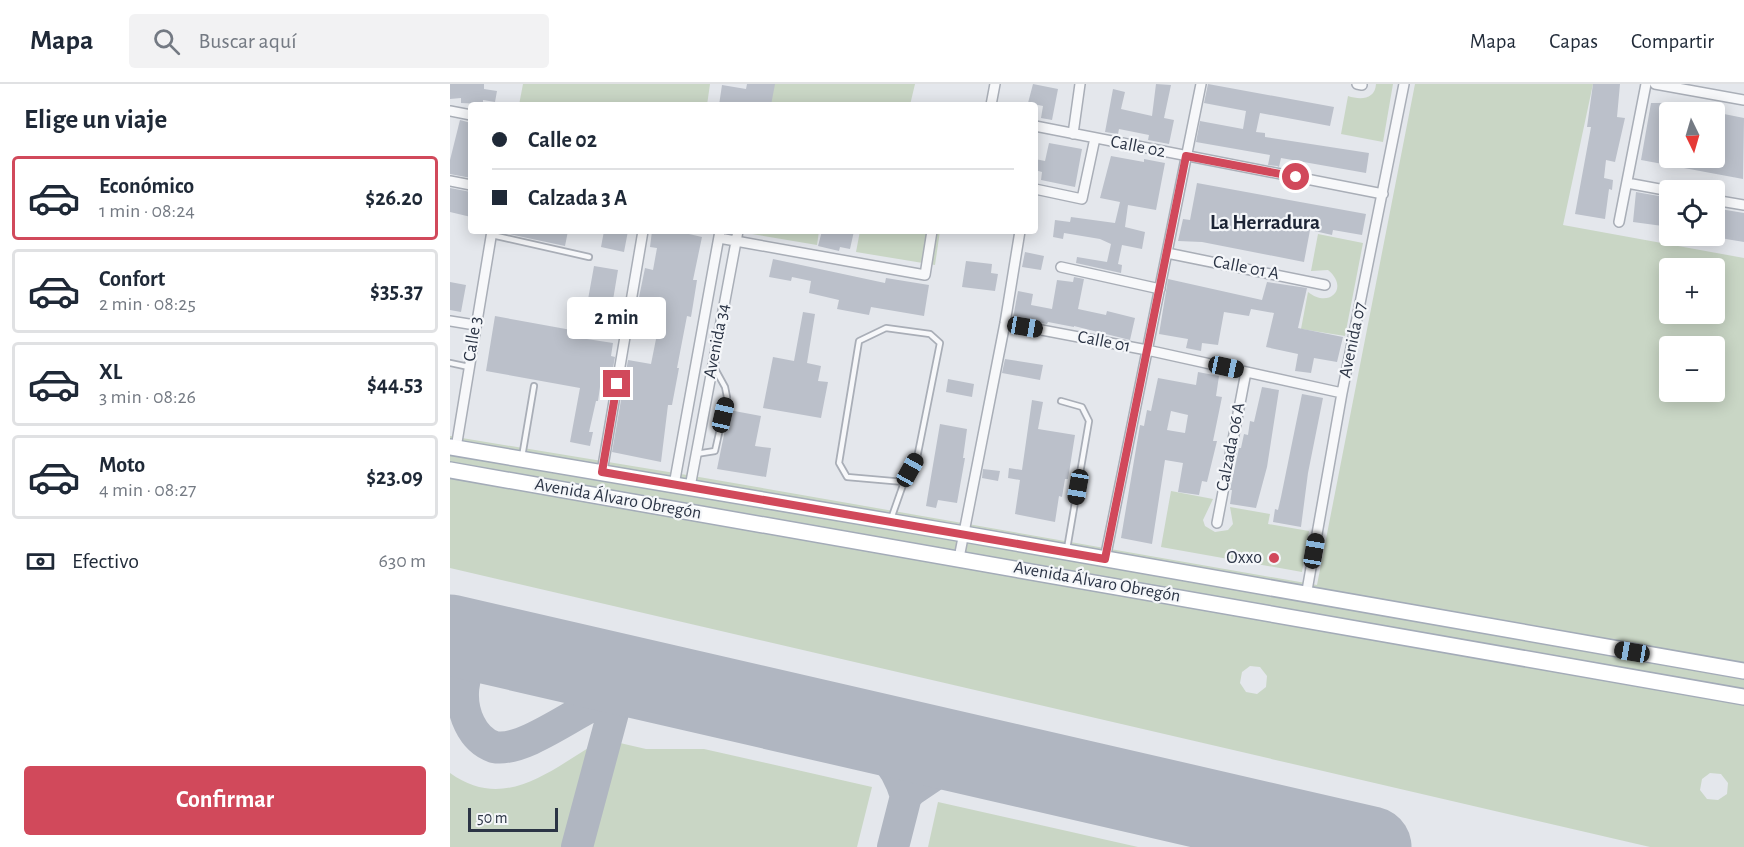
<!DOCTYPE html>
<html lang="es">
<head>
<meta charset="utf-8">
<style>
	:root { --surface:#fff; --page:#f2f2f3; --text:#1f2937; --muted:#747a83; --line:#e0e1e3; --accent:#d1495b }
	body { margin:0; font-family:"Alegreya Sans",sans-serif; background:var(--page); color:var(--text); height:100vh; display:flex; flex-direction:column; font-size:22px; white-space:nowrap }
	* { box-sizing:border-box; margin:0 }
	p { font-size:20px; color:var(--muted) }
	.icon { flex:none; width:33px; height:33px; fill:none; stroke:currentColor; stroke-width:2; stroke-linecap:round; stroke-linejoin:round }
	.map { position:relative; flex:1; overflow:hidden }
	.panel { display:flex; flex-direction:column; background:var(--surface); width:450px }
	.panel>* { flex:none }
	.guide { position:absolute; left:18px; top:18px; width:570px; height:132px; border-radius:6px; box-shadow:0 3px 15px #0003; display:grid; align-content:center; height:132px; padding:0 24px; background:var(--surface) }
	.needle { width:39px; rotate:175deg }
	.buttons { position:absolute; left:1209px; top:18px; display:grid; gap:12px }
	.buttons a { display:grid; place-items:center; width:66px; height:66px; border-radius:6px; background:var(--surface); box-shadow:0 3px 15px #0003; font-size:30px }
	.scale { position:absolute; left:18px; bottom:15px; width:90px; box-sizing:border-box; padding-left:6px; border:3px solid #2b3445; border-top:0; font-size:16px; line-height:21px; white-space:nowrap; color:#2b3445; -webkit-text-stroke:4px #f4f6f9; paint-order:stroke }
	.end { position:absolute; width:27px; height:27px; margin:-14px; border:8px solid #d1495b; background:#fff; box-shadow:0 0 0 3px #fff }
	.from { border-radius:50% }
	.bubble { position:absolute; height:42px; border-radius:6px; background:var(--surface); box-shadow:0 3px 15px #0003; font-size:20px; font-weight:600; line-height:42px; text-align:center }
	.car { position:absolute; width:18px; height:36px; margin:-18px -9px; border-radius:8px; box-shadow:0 0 4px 2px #0007; background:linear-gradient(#222 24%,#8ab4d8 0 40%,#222 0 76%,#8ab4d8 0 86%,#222 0) }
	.guide b { display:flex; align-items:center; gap:21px; height:57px; font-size:22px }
	.guide b+b { border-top:2px solid var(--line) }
	.guide i { width:15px; height:15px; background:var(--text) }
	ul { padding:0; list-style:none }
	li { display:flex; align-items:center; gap:18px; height:84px; margin:0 12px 9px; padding:0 12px; border:3px solid var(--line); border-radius:6px }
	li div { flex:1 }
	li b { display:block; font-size:22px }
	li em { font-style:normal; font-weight:600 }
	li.current { border-color:var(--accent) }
	li>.icon { width:54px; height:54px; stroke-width:1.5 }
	h2 { padding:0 24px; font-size:27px; line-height:72px }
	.pay { display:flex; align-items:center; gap:15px; height:66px; padding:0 24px; font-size:22px }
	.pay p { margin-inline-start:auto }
	.button { display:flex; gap:12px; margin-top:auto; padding:12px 24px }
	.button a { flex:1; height:69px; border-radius:6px; background:var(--accent); color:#fff; font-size:24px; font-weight:600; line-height:69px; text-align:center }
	header { display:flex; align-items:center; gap:36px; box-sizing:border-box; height:84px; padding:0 30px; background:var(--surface); border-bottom:2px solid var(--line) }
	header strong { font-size:28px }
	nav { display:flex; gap:33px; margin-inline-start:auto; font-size:21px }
	.search { width:420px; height:54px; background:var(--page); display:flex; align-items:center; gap:15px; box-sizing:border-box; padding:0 21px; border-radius:6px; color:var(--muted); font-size:22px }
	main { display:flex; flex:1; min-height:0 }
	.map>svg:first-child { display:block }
</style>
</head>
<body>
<header>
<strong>Mapa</strong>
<div class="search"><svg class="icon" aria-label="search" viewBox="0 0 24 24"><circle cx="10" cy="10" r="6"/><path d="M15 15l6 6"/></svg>Buscar aquí</div>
<nav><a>Mapa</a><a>Capas</a><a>Compartir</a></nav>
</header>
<main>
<section class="panel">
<h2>Elige un viaje</h2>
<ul>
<li class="current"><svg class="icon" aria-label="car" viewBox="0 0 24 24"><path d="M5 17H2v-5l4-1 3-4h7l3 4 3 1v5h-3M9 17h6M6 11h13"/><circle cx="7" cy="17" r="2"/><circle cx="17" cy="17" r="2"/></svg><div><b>Económico</b><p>1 min · 08:24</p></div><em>$26.20</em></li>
<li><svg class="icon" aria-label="car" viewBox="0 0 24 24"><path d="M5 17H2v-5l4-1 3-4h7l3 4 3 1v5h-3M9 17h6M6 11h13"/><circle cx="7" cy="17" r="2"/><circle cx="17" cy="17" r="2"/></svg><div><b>Confort</b><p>2 min · 08:25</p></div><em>$35.37</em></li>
<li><svg class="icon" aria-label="car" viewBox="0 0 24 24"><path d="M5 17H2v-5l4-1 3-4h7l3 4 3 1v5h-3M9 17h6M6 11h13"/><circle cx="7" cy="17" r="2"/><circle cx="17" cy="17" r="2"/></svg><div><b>XL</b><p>3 min · 08:26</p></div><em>$44.53</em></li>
<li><svg class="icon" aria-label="car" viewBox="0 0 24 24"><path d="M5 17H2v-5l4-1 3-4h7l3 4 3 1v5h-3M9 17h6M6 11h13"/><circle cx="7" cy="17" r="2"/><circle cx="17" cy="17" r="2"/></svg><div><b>Moto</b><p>4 min · 08:27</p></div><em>$23.09</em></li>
</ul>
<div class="pay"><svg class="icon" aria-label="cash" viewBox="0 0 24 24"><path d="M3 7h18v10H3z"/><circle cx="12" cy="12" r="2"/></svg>Efectivo<p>630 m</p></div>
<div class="button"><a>Confirmar</a></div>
</section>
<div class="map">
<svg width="1294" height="763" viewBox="0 0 1294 763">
	<rect width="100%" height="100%" fill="#e4e7ec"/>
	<path fill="#c9d6c5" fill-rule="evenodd" d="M73,0h187l-3,21h-188z
		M321,0h144l-5,21h-142z
		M926,0h17l-10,58 -42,-8 7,-38c12,4 27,4 28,-12z
		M965,0h178l-30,141 181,33v589h-94l-1200,-279v-132l249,41 618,108zM1220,184h44v46h-44zM1220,262h44v46h-44zM800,582l10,1 7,9 -1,11 -9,7 -11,-2 -6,-9 2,-11zM1260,689l11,1 7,9 -1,11 -9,6 -11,-1 -7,-9 2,-11z
		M297,147h72l-2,14 -71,-12z
		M410,147h80l-5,34 -79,-13z
		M868,150l45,9 -18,93 -44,-7 7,-37c21,17 42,-4 20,-22l-17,1z
		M721,407l42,8 -10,21 2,6 10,6 13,-2 5,-6 -3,-17 40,7 -2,10 41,7 -7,41 -141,-25z
		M170,659l26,6h58l168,38 -15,60h-265z
		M143,661l-26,102h-117v-74c53,38 97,0 143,-28z
		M488,718l200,45h-210z"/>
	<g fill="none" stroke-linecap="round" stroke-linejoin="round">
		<path stroke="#b0b6c1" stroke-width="32" d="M62,565c-62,-11 -62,83 -18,98 34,7 102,-52 140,-61 11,-3 21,-2 32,-1
			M392,641c32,14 54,37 64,71
			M844,745l16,6 16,12
			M127,763l37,-138 5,-9 16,-12
			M443,763l13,-51 6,-6 34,-23 23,-7 27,1"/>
		<path stroke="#b0b6c1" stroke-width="81" d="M0,551l921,212"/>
	</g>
	<path fill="#bbc0ca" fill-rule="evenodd" d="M0,0h34v5l13,2 -2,11 -12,-2v4l-22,-1v-5l-11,1z
		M297,0h28l-4,21h-52l3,-20 24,4z
		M583,0l25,5 -6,31 -11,-2 2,-12 -15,-3z
		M706,0l15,1 -7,33 10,2 -5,24 -21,-4 1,-5 -30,-6 -1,5 -13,-2 8,-43 12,3 -4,17 31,7z
		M758,0l126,23 -4,19 -70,-13 -4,19 9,1v4l104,16 -3,20 -85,-15 -2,9 -2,-1 -9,-1 2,-10 -74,-13 4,-21 43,8 3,-18 -42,-8z
		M1143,0h27l-3,33 8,1 -10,44 -9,-2 -2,18 9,2 -1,10 -3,-1 -4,30 -30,-5 16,-87h-4z
		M1201,19h24l24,5v4h-29v46h44v-46l30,6 -1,61 -102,-19z
		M10,36l11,3v55l-21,-4v-14z
		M599,59l33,6 -7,38 -34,-7 1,-8 -7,-2v-11l10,2z
		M661,72l33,6v-3l21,4 -9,47 -28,-5 -3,22 20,5 -3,17 -20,-4 -4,19 4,1 -1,8 -45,-10 1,-6 30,5 4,-18 -11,-5 -36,-6 -1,6 -10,-2 2,-17 15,2 1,-5 44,6 5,-21 -20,-4z
		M747,99l169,31 -4,21 -29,-5 -1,5 -22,-5 -6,32 -102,-20 -24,-1 5,-22 7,1z
		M0,104l21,4v25l-21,-5z
		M1186,108l34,6v29l-37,-5z
		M1264,124l30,5v29l-30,-5z
		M59,147h59l-3,15 -56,-12z
		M154,147h24l-4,21 -23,-5z
		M202,147h24l26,6 -9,43h4l-4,25 -2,12 -4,-1 -10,52h2l-7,37h-4l-7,57 -49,-10 16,-92 23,4 9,-45 1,-8 -24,-4 8,-39 8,2 4,-22 -7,-1z
		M372,147h32l-4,18 -10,-2 -1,4 -21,-5z
		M575,168l19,4 -3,14 -19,-3z
		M323,175l112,24 1,-5 43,7 -5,31 -53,-9 -2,8 -32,-6 2,-9 -30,-7 2,-12 -19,-4 -1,4 -22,-4z
		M516,177l26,3 -1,9 7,1 -3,17 -33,-4z
		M144,182l24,4 -9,54 -16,-4 2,-13 -8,-2z
		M624,193l10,2 -6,30 28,6 1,-4 28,7 -5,22 -56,-14v1l-26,-5 -1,2 -34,-6 5,-27 15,3 -2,11 21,4 5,-29 16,2z
		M718,195l94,21 5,-18 40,6 -9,40 45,9 -6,25 -23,-4 -3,15 -16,-2 3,-17 -32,-7 8,-34 -23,-4 -2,7 -25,-4 -6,33 -16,-2 -1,8 -15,-3 2,-9 -29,-5z
		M0,198l16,3 -5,27 -11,-2z
		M353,228l12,2 -8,49 14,3 -3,15 10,1 -7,36 -58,-10 10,-51 21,4z
		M45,232l93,17 -1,6 26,4 -2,13 4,1 -6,32 -9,-2 -2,14h-2l-7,31h4l-3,14 -20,-4 10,-54 -94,-17z
		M555,275l38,6 -3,15 -38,-7z
		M748,288l21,4 -3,20 6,1 -9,44h4l-10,41 -5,-1 -3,14 -21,-3 5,-29 -18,-3 -13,84 -31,-6 19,-113 4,1 3,-16 4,1 7,-33 38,7zM721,327l17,4 -3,18 -18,-3z
		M498,295l26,5 -2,13 -26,-5z
		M812,303l17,3 -12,77 -11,41 -26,-4 2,-14h-2l9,-42h2l3,-14 4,1 2,-14 4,1z
		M852,310l21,4 -15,75 -7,54 -28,-5 2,-13 3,1 3,-13z
		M582,316l11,2 -5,27 37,6 -7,44h-3l-3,18 -3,-1 -4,26 -40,-8 5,-34 -12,-2 1,-10 13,2z
		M279,326l32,6 -6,30 16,2 -5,29 -49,-8z
		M490,340l27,5 -4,29h2l-8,45 -19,-3 -2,8 -10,-2z
		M533,385l17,2 -2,10 -16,-3z"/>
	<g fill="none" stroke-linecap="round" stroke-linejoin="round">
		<g stroke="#a9aeb7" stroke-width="8">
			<path id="service" d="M42,151l97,22
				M0,279l19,4
				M611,317l21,6 7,14 -22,128
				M246,370l19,-3 12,-54 -2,-10 -11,-20
				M72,373l12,-71
				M441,435l13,-37 13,-24 23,-115 -10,-9 -44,-6 -27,13 -20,122 8,14 57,5"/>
		</g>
		<g stroke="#a9aeb7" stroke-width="12">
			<path id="minor" d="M907,0l5,1
				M1205,0l89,16
				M541,21l4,-21
				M0,27l21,4
				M585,42l348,68
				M623,50l7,-50
				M0,97l21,4
				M1177,99l43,8
				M585,105l47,10 13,-61
				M1264,116l30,5
				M1169,138l27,-138
				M269,154l206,37 7,-44
				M717,169l158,32
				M611,183l99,22
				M0,237l25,4
				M555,239l142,27 195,43
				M6,364l36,-217
				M152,388l41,-241
				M224,401l46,-254
				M240,403l48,-256
				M767,439l29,-151
				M509,474l46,-235 15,-92
				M655,475l96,-475
				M856,512l36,-203 62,-309"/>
		</g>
		<g stroke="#a3abb8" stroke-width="18">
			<path id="primary" d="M0,363l514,87 780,137
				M0,386l1294,227"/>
		</g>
		<use href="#service" stroke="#f7f8fa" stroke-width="4.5"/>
		<use href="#minor" stroke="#f7f8fa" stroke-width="9"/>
		<use href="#primary" stroke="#fff" stroke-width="15"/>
	</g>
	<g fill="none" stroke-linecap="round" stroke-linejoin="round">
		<path stroke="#d1495b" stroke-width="8" d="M167,300l-15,88 503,87 81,-403 110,21"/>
	</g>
	<circle fill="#d1495b" stroke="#f4f6f9" stroke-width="2" cx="824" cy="474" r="6"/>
	<g text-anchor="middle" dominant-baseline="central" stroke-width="4.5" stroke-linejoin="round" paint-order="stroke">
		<g font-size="18" fill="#2b3445" stroke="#f4f6f9">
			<text transform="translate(688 63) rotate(11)">Calle 02</text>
			<text transform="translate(796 184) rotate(11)">Calle 01 A</text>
			<text transform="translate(23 255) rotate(-81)">Calle 3</text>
			<text transform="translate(903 256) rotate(-78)">Avenida 07</text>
			<text transform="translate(267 257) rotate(-79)">Avenida 34</text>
			<text transform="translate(654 258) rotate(11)">Calle 01</text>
			<text transform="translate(781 363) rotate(-79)">Calzada 06 A</text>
			<text transform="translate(168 415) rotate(10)">Avenida Álvaro Obregón</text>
			<text transform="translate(647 498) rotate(10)">Avenida Álvaro Obregón</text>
		</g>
		<g font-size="18" fill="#2b3445" stroke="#f4f6f9" text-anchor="end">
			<text x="812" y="474">Oxxo</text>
		</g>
		<g font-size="21" font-weight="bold" fill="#1d2536" stroke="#f4f6f9">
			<text x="815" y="138">La Herradura</text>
		</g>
	</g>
</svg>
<div class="buttons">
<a><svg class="needle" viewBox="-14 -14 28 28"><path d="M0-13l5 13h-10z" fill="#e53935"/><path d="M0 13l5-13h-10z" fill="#747a83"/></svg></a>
<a><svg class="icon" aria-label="locate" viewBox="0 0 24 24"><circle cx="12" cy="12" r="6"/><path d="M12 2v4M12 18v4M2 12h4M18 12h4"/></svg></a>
<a>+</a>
<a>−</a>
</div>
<div class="scale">50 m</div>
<i class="end from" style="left:846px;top:93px"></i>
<i class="end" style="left:167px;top:300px"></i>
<div class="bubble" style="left:117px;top:213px;width:99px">2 min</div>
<i class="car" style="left:575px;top:243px;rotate:100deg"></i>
<i class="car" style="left:776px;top:283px;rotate:102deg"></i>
<i class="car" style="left:273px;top:331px;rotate:13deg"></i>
<i class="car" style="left:460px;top:386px;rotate:29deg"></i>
<i class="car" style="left:628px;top:403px;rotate:190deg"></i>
<i class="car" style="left:864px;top:467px;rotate:10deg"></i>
<i class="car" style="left:1182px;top:568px;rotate:280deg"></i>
<div class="guide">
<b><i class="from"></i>Calle 02</b>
<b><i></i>Calzada 3 A</b>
</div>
</div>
</main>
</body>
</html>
